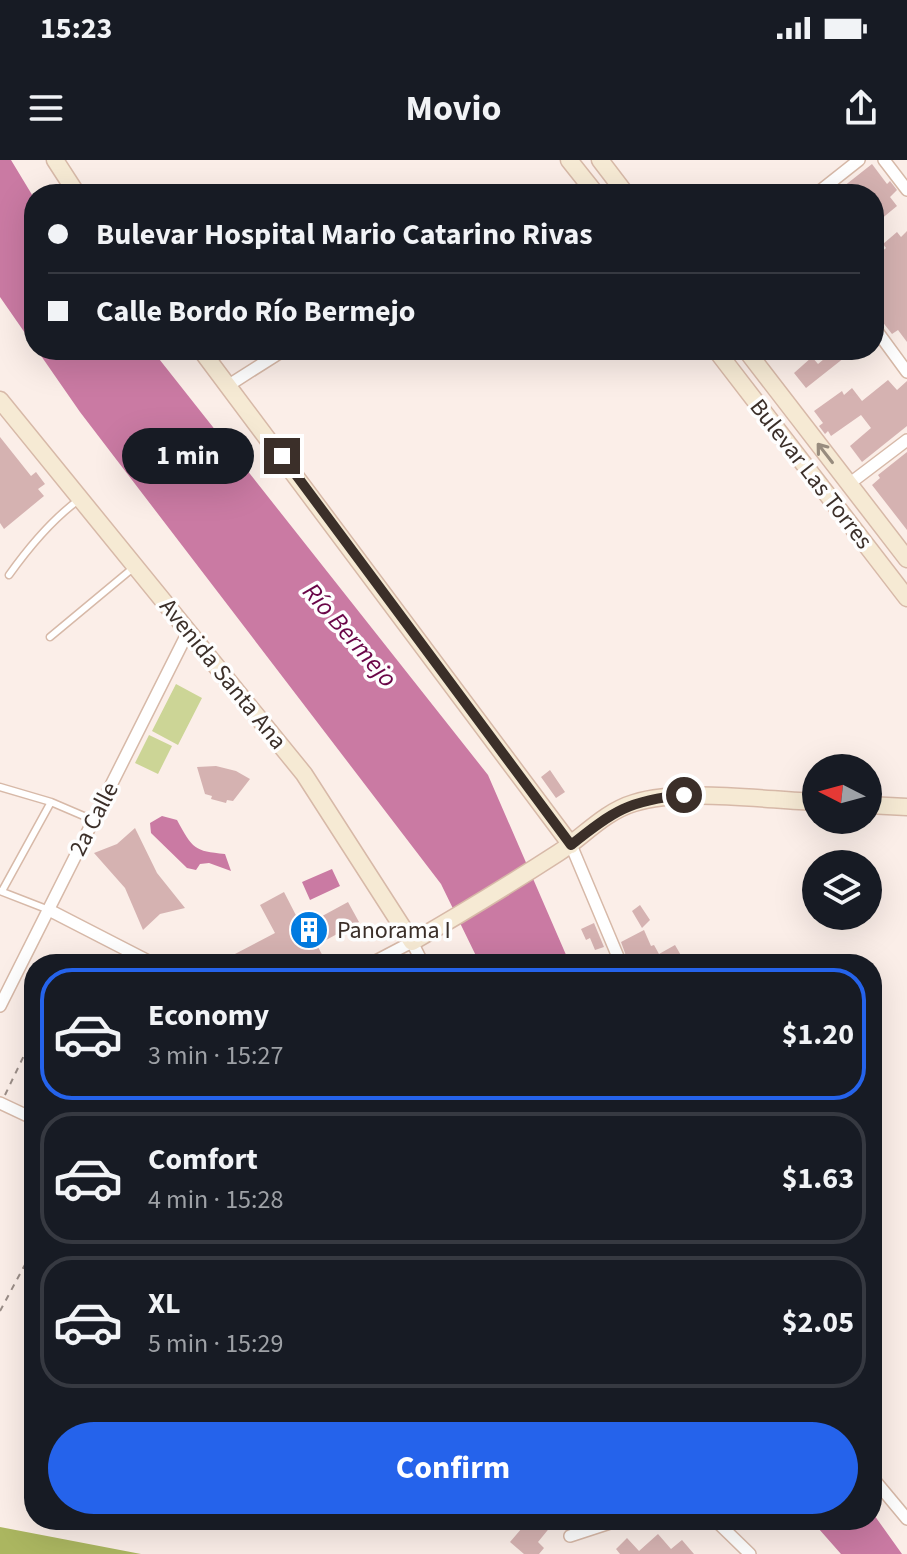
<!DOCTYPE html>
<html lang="en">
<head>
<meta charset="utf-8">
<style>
	:root { --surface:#171b24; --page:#242831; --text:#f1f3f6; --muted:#9ea1a6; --line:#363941; --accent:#2563eb }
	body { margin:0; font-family:"Source Sans 3",sans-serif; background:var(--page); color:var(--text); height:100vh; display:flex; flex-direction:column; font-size:30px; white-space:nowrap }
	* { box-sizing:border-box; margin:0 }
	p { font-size:26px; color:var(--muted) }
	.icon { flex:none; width:44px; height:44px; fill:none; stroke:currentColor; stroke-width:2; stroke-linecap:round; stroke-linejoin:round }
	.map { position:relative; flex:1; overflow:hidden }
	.panel { position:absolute; left:24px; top:794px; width:858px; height:576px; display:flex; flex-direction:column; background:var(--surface); border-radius:32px; box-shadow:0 8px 32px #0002 }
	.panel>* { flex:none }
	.banner { position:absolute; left:24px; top:24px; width:860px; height:176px; border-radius:32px; box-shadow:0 8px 32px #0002; display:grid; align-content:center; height:176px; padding:0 24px; background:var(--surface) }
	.needle { width:52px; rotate:276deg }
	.tools { position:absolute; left:802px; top:594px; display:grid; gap:16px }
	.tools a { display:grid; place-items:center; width:80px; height:80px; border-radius:50%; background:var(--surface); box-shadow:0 8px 32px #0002; font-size:40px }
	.end { position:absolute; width:36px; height:36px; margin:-18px; border:10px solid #3b2f29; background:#fff; box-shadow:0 0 0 4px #fff }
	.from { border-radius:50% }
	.bubble { position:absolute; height:56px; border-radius:28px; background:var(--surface); box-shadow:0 8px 32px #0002; font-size:26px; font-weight:700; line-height:56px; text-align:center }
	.banner b { display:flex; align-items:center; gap:28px; height:76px; font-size:30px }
	.banner b+b { border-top:2px solid var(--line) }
	.banner i { width:20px; height:20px; background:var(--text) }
	ul { padding:14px 0 0; list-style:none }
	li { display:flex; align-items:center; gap:24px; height:132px; margin:0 16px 12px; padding:0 8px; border:4px solid var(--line); border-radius:32px }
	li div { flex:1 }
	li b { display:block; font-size:30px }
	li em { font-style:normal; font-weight:700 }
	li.on { border-color:var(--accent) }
	li>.icon { width:72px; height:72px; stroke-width:1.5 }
	.cta { display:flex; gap:16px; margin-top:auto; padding:16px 24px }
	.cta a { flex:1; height:92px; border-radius:48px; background:var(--accent); color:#fff; font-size:32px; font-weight:700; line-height:92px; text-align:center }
	.status { display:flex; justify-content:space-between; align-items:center; height:56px; padding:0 40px; background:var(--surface); direction:ltr }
	.status svg { height:22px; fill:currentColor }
	header { display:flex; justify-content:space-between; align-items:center; height:104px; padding:0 24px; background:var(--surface); font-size:36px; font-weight:700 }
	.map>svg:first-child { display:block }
</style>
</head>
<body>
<div class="status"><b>15:23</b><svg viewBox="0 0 49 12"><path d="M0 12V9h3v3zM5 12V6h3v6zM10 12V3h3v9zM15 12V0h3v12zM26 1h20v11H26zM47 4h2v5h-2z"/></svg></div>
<header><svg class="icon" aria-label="menu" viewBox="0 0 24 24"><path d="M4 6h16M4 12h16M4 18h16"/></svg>Movio<svg class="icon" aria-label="share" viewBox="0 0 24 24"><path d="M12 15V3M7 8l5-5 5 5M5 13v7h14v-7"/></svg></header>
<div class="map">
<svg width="907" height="1394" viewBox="0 0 907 1394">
	<rect width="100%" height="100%" fill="#fbeee8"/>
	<path fill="#ccd596" d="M176,524l26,14 -24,47 -26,-14z
		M149,575l23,11 -14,28 -23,-11z"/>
	<path fill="#abb660" d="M0,1367l141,27h-141z"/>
	<path fill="#ca7aa3" d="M0,0h11l23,38v148l-34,-49z
		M37,190h115l336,425 82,189h-90l-39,-80 -361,-472z
		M162,656l15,4c16,29 17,31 48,34l6,17 -22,-8 -9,1 -4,6 -9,-2 -36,-35 -1,-10z
		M332,709l8,17 -30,14 -8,-18z
		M872,1352l30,42h-61l-30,-34h61z"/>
	<path fill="#d5b2b1" d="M872,4l15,20 3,-3 7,9 -7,7 7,9 -17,14 -2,-2 -4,4v-28h-40z
		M907,71v111l-9,-12 -6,4 -18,-23v-53l12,-10 -3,-4 14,-12 4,5z
		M835,190h19l-48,38 -12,-15 18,-16 6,7z
		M888,220l9,10 10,-9v45l-45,36 -12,-16 21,-18 -10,-13 -30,21 -3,-5 -3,3 -6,-8 4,-3 -9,-12 28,-20 2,4 8,-7 10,13z
		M0,277l31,39 5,-4 9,12 -7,5 6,7 -40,33 -4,-6z
		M907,292v78l-35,-45 8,-7 -2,-3z
		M216,606l20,5 14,8 -17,22 -6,-1 -1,3 -15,-4 1,-3 -7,-2 -8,-27z
		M550,610l15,22 -9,6 -15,-21z
		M135,668l22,45 28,35 -25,6 -17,16 -18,-42 -31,-35 23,-9z
		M284,732l18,35 46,-25 11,20 -42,23 10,19h-31l-2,-5 -9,5h-47l-5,-9 42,-22 -15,-28z
		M640,745l10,15 -8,8 -10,-17z
		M594,763l10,24 -9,3 -5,-12 -4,2 -5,-11z
		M644,770l7,16 3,-1 5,9 16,-9 11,19h-57l-8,-22z
		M513,1360h43l-18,22 6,6 -5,6h-15l-14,-12 12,-14z
		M658,1374l13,15 11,-9 12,14h-74l-4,-5 11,-11 12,13z"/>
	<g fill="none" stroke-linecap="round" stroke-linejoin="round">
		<g stroke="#d7b9a8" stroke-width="9">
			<path id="lane" d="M9,415c20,-28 43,-56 71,-76
				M50,477l83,-69
				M0,627l51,15 42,18
				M0,731l49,19
				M2,731l49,-89"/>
		</g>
		<g stroke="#d7b9a8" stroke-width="14">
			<path id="street" d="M884,0l23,30
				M816,34l43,-34
				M874,167l33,45
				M229,225l55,-35
				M849,324l58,-44
				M571,685l50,119
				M49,750l105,54
				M370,804l42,-22 11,22
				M0,846l188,-374
				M0,943l34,16
				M872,1317l35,42
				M715,1360l35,34
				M570,1376l49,-16"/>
		</g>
		<g stroke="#d7b9a8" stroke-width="19">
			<path id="secondary" d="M55,0l22,34
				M569,0l27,34
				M600,0l26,34
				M201,190l370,495
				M716,190l191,248
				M746,190l161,209
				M0,240l304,374 108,168c49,-28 98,-58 146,-89 25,-16 46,-41 76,-50 48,-15 130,-3 182,-1
				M868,645l39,2"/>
		</g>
		<path stroke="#9a8d87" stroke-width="2" stroke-dasharray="6 6" stroke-linecap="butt" d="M554,34l17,-9
			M5,935l25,-52 -3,-64
			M0,1151l34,-63"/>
		<use href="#lane" stroke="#fff" stroke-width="6"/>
		<use href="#street" stroke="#fff" stroke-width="11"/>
		<use href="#secondary" stroke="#f6ead4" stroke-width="16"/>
	</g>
	<defs><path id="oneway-shaft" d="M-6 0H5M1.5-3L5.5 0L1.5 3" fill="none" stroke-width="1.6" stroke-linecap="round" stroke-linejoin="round" transform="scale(2)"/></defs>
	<use stroke="#988c7e" href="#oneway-shaft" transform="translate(825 293) rotate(-128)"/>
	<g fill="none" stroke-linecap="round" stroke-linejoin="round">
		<path stroke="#3b2f29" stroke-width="10" d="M282,296l289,389c42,-34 59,-45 113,-50"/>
	</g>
	<defs>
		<g id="building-disc" transform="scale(2)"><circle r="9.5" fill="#007be1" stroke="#fefefe"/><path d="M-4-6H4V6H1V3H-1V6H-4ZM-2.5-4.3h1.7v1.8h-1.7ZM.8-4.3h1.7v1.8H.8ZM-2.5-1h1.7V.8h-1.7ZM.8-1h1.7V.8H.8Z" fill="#fff"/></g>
	</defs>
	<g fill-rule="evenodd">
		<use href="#building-disc" x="309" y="770"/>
	</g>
	<g text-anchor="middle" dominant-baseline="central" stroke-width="7" stroke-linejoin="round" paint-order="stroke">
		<g font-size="24" fill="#3b2f29" stroke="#fefefe">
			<text transform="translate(811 314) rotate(52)">Bulevar Las Torres</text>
			<text transform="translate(223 514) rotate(51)">Avenida Santa Ana</text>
			<text transform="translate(94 659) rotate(-63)">2a Calle</text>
		</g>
		<g font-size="24" fill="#3b2f29" stroke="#fefefe" text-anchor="start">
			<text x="337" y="770">Panorama I</text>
		</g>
		<g font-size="26" font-style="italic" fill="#690547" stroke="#fefefe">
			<text transform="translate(350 475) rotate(49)">Río Bermejo</text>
		</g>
	</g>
</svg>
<div class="tools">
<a><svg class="needle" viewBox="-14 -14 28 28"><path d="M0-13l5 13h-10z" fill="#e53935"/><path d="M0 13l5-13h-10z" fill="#9ea1a6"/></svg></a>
<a><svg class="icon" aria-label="layers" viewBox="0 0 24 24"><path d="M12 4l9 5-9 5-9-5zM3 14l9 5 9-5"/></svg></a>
</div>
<i class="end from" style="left:684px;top:635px"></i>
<i class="end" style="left:282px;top:296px"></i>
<div class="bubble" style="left:122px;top:268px;width:132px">1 min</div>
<div class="banner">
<b><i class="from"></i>Bulevar Hospital Mario Catarino Rivas</b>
<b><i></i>Calle Bordo Río Bermejo</b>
</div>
<section class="panel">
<ul>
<li class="on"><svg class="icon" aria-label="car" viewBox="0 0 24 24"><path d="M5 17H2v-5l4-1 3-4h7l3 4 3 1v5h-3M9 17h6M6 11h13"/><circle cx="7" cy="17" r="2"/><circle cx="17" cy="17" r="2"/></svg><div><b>Economy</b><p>3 min · 15:27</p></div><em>$1.20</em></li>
<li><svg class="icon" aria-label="car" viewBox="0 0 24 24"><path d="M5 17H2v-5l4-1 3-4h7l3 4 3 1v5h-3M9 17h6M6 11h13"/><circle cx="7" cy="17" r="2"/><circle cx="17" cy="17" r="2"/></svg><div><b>Comfort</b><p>4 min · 15:28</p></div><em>$1.63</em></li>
<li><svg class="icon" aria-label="car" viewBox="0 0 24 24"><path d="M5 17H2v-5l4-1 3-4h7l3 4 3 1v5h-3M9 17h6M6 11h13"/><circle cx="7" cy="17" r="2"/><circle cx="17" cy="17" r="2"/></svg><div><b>XL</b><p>5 min · 15:29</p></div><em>$2.05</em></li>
</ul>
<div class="cta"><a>Confirm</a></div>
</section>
</div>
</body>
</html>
